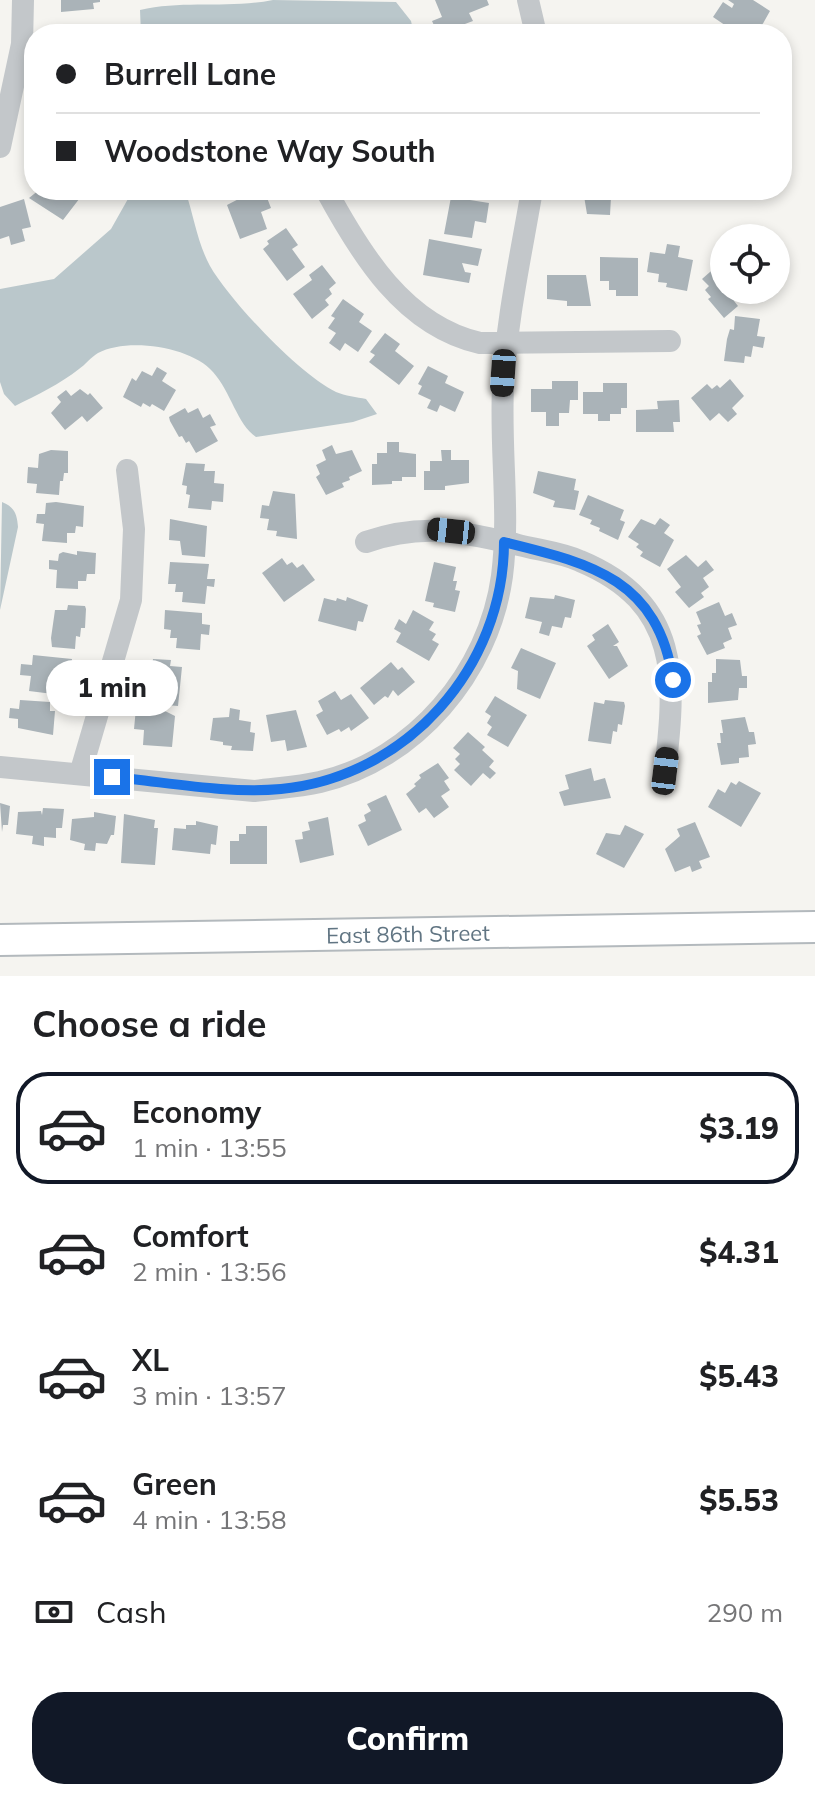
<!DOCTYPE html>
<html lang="en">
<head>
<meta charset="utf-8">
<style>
	:root { --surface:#fff; --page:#f6f6f6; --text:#202124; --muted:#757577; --line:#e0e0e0; --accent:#111827 }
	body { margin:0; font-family:Mulish,sans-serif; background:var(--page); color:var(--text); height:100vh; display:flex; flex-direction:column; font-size:30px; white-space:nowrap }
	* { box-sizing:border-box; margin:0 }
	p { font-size:26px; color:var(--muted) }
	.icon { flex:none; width:44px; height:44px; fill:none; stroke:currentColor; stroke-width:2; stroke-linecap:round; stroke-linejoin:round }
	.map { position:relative; height:976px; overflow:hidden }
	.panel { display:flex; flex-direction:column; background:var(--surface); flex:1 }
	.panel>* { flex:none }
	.banner { position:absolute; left:24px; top:24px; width:768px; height:176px; border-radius:32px; box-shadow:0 4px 12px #0003; display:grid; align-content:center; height:176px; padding:0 32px; background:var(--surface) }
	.fabs { position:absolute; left:710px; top:224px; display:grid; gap:16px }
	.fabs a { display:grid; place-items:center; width:80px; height:80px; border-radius:50%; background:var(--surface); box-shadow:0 4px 12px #0003; font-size:40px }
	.end { position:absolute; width:36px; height:36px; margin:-18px; border:10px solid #1a73e8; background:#fff; box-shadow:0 0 0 4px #fff }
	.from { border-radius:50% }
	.bubble { position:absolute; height:56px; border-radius:28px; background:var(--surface); box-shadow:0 4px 12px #0003; font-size:26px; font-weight:800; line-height:56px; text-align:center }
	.car { position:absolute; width:24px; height:48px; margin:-24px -12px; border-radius:10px; box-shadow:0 0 6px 2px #0007; background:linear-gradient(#222 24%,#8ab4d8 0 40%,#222 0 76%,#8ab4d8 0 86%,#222 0) }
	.banner b { display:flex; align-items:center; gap:28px; height:76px; font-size:30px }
	.banner b+b { border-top:2px solid var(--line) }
	.banner i { width:20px; height:20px; background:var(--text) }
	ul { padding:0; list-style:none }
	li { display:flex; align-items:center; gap:24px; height:112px; margin:0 16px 12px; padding:0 16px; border:4px solid transparent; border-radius:32px }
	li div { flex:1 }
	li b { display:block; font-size:30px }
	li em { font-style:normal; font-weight:800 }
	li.selected { border-color:var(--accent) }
	li>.icon { width:72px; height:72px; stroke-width:1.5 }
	h2 { padding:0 32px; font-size:36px; line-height:96px }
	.pay { display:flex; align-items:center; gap:20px; height:88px; padding:0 32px; font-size:30px }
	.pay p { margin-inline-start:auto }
	.cta { display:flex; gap:16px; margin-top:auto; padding:16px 32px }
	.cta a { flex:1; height:92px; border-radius:32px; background:var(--accent); color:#fff; font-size:32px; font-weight:800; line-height:92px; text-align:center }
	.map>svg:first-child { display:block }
</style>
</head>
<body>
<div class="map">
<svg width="815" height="976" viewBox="0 0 815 976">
	<rect width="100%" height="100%" fill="#f5f4f0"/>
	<path fill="#bac7cb" d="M273,0l123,2 15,19 3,13h-273l-1,-24c44,-10 88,-1 133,-10z
		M133,190h52c9,26 12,52 25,76 20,35 90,109 126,126 9,4 21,5 30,7l11,15 -24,8 -97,15c-19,-13 -25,-45 -43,-65 -21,-25 -85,-35 -115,-19 -7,4 -13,12 -19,16 -19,15 -42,26 -64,37l-11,-12 -4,-12v-93l54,-10 57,-50z
		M2,502c12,5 15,11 16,25l-18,83z"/>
	<path fill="#aab3b8" d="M61,0h39v2l-7,1 1,6 -33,3z
		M435,0h52l2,5 -20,8 4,8 -35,13 -6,-13 10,-4z
		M728,0h25l17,11 -13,23h-19l-25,-17 10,-15 9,6 2,-4z
		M61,25l22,2 -1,7h-22z
		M611,26l2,8h-38v-2z
		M39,190h47l-23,30 -34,-22z
		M256,190h8l7,18 -10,4 6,17 -27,10 -13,-34z
		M583,190h35l-1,7h-6l-1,18 -23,-1z
		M451,197l38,6 -3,20 -11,-2 -3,17 -28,-4z
		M24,199l7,28 -9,2 3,12 -14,4 -2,-9 -9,3v-32z
		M286,228l12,17 -6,4 13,18 -18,14 -24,-32 6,-5 -2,-3z
		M429,239l53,10 -4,17 -16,-3 3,9 6,1 -2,10 -46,-8z
		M667,244l13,2 -2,11 15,3 -6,31 -21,-4 1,-4 -9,-1 1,-8 -12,-2 3,-20 15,2z
		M600,257l38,1v38h-22v-6h-7v-9h-9z
		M322,265l14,18 -7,6 3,5 -7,6 4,5 -17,14 -19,-25 19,-14 -3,-5z
		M718,265l6,7v18h16l3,3 -9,8 4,5 -14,12 -16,-19 3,-2 -6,-7 4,-4 -7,-7z
		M547,275h39l5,31h-24v-5l-20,-2z
		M343,299l21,15 -5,8 13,9 -14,21 -13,-9 -5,8 -11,-8 7,-10 -8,-5 7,-10 -4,-2z
		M735,316l25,3 -3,17 8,1 -2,11 -10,-2 -2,11 -6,-1 -1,7 -20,-2 3,-22 3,-10 4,1z
		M385,333l15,11 -5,7 19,15 -15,19 -30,-23 6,-7 -5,-3z
		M428,366l20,10 -3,7 19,9 -9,20 -15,-7 -3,7 -10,-4 4,-8 -13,-6 4,-8 -4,-2z
		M157,367l10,6 -5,8 14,9 -12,21 -12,-7 -2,3 -7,-4 -2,4 -18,-10 9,-19 4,3 6,-10 10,5z
		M730,379l14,17 -12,12 5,6 -9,8 -9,-9 -9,8 -19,-23 16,-14 5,5 5,-4 3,3z
		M552,381h26v19h-8l-1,13h-10v13h-13v-14h-15v-23h21z
		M603,383h24v25h-6v6h-11v7h-12v-7h-15v-22h20z
		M80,389l8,6 2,-2 13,15 -16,14 -5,-6 -17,14 -14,-17 10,-11 -4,-5 9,-7 5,6z
		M679,400l1,22h-7l1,10h-38v-22l22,-1 -1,-8z
		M185,408l3,5 10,-5 5,10 7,-4 6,11 -6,2 8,14 -22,12 -7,-12 -3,2 -4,-7 -3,1 -9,-16 -1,-4z
		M387,442h12v10l17,2v23h-14v4h-10v3l-20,1v-21h5v-11h10z
		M332,445l4,9 16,-4 10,21 -13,6 1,3 -8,3 2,4 -18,8 -10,-18 4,-3 -4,-9 10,-5 -4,-10z
		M51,450l17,1v22h-4l-1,8h-3l-1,14 -23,-2 1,-9 -10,-1 1,-16 10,1 1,-14z
		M441,450h10v10h18v23l-24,3v4h-21v-19h6v-10h12z
		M186,463l19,1 -1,7h11l-1,12 10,1 -1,18 -11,-1 -1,9 -23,-2 2,-13 -4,-1 1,-8 -5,-1z
		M538,471l38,8 -2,11 5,1 -4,19 -22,-3 2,-6 -22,-8z
		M273,491l22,3 2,45 -21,-3 1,-5 -10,-1 2,-11 -9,-1 2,-13 7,1z
		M588,495l36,15 -4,10 5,2 -7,18 -19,-9 1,-3 -10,-4 2,-4 -13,-5z
		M56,502l28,4 -1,21 -7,-1 -1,7h-8v10l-25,-2 2,-17 -8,-1 1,-9h8l1,-11z
		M660,518l10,7 -6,8 10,7 -14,27 -20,-11 3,-4 -7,-5 3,-3 -11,-7 13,-18 14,6z
		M170,519l37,7 -2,31 -23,-2 -2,-14 -11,-1z
		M77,551l19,2 -1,21h-8l-1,7h-8v8l-22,-1 1,-18 -8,-1v-9l9,1 1,-7 4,-2 14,3z
		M686,555l12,12 8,-7 8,10 -11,8 6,9 -8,6 3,4 -15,11 -14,-16 6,-5 -14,-18z
		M282,558l5,7 5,-3 5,6 6,-4 12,16 -31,22 -22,-29z
		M170,562l39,2 -2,15h8l-1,8 -7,-1 -2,18 -23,-2 1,-10h-8l1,-8h-8z
		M434,562l22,5 -3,14h4l-2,9 5,1 -5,21 -22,-5 1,-4 -9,-2z
		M555,595l20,5 -4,18 -6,-1 -3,11 -10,-2 -3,10 -10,-3 3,-11 -17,-4 5,-21 24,2z
		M347,597l21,8 -5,17 -5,-1 -2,10 -38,-10 6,-23 12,3 1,-3 9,3z
		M719,602l6,14 7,-3 5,12 -9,3 4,11 -9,4 2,5 -18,7 -10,-19 4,-2 -4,-9 4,-1 -5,-12z
		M68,605l17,1 1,3 -1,19h-4l-1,9 -4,-1 -1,13 -23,-2 -1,-9 4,-28h12z
		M165,610l37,3v11l8,1 -1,10 -8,-1 -1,16 -24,-2 1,-10h-7l1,-8 -7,-1z
		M413,610l21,12 -5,8 7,4 -4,6 7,4 -10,17 -33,-19 5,-9 -7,-4 5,-10 7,5z
		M608,624l11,18 -6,4h4l11,20 -19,13 -22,-33 8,-6 -3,-5z
		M521,648l35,15 -16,36 -23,-10 1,-18 -7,-3z
		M33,655l39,4 -2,20 -8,-1 -1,7h-7l-1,9 -24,-3 2,-15 -11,-1 1,-11 11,1z
		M153,659l18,1 -1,6 12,1 -4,39 -23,-2 1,-13 -3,-1v-10h-3z
		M716,659l24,1 2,16h5v12h-8l-1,12 -30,3v-21h4v-9h4z
		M391,662l7,8 4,-3 13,15 -17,14 -5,-6 -5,8 -3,-2 -11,9 -14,-17z
		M335,691l6,9 10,-6 18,24 -18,13 -2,-4 -8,5 -2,-3 -12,6 -11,-20 7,-4 -5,-10z
		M495,696l32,19 -19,32 -21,-12 5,-8 -5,-4 4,-7 -6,-4z
		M20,700l30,2v9h5l-2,24 -35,-7v-9l-9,-1 1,-10 9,1z
		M605,700l19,2 1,4 -3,19 -4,-1 -1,8 -4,-1 -2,13 -23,-3 6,-39 10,2z
		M136,708l29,3 10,5 -3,31 -29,-2 1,-15 -10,-1z
		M230,708l10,2 -1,10 12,2 -1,10 5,1 -2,18 -22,-1 1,-4 -9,-1v-3l-13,-2 3,-22 16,-1z
		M296,710l11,37 -20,4 -2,-11 -14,2 -5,-27z
		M745,717l4,15h5l2,12 -8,1 1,12 -10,1v5l-18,2 -4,-22h4l-1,-10h3l-2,-13z
		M468,732l17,15 -3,3 12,11 -5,6 7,6 -6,6 -7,-6 -12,13 -17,-16 6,-6 -5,-5 5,-5 -7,-6z
		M438,763l11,15 -5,3 6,9 -9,6 8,11 -15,11 -8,-10 -7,5 -13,-19 10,-8 -2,-2 7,-6 -2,-3z
		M591,768l3,13 11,-3 6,20 -47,8 -5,-14 10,-3 -4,-14z
		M739,781l22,12 -20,34 -33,-20 10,-18 7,4 6,-11 5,3z
		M386,795l16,35 -34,16 -10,-21 8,-4 -2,-6 7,-4 -4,-7z
		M0,803l10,3 -2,19h-5l-1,7z
		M43,808l21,1 -2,19h-6v10l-12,-1v9l-12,-2 1,-8 -17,-2 2,-22 23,-1 1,4z
		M94,812l22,4 -2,19h-3l-4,9 -11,-1 -1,8 -11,-1 1,-6 -15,-4 2,-21 22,-2z
		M124,814l31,6 -1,8h4l-3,37 -34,-2z
		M328,817l6,38 -34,8 -5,-23 8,-1 -1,-7 8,-2 -2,-8z
		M196,821l22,5 -2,19 -5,-1 -1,10 -38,-4 2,-22 12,1v-4h10z
		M695,822l15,35 -11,4 3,7 -10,4 -2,-6 -15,6 -10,-23 15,-13 -3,-7z
		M625,825l19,9 -20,34 -28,-14 10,-21 14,2z
		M246,826h21v38h-37v-23h9v-7h7z"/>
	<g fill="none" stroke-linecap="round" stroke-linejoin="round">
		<g stroke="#b3b9bd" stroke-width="34">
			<path id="secondary" d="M0,940l815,-13"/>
		</g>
		<path stroke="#c3c7ca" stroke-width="22" d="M528,0l8,34
			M0,147l22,-103 1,-44
			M326,190c34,63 78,136 154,153l190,-2
			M366,542c55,-19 93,-11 149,2 21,6 45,8 65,17 101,42 96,118 85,210
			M0,767l254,24c22,-3 44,-4 66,-9 95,-22 169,-110 182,-206 8,-62 -2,-126 1,-188 3,-66 18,-133 29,-198
			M80,774l51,-174 3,-71 -7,-59"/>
		<use href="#secondary" stroke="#fff" stroke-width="30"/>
	</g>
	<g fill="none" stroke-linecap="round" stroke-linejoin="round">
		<path stroke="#1a73e8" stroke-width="10" d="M112,777c55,5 114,17 169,12 126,-12 223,-122 223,-247 85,21 154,36 169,138"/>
	</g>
	<g text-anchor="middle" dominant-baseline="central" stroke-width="8" stroke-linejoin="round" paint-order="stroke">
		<g font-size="22" fill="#617583" stroke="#fff">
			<text transform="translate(408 934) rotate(-1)">East 86th Street</text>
		</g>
	</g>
</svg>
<div class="fabs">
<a><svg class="icon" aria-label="locate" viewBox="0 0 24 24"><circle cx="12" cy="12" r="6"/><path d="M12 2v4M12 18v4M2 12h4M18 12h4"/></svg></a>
</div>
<i class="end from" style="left:673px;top:680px"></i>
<i class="end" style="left:112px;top:777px"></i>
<div class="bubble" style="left:46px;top:660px;width:132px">1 min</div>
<i class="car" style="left:503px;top:373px;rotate:184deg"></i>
<i class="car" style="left:451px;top:531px;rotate:276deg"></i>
<i class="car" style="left:665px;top:771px;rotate:7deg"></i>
<div class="banner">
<b><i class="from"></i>Burrell Lane</b>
<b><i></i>Woodstone Way South</b>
</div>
</div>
<section class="panel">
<h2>Choose a ride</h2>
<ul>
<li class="selected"><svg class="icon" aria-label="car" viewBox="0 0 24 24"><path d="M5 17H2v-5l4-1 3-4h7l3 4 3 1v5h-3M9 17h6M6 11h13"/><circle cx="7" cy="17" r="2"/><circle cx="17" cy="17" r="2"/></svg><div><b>Economy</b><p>1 min · 13:55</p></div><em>$3.19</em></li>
<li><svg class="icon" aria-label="car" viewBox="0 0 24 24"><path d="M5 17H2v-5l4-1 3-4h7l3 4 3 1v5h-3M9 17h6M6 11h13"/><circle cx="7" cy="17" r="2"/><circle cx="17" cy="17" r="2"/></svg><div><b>Comfort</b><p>2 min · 13:56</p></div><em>$4.31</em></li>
<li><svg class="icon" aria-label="car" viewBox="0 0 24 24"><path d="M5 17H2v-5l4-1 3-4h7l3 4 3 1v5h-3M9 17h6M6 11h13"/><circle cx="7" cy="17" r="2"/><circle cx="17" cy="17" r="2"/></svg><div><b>XL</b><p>3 min · 13:57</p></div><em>$5.43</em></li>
<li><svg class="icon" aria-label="car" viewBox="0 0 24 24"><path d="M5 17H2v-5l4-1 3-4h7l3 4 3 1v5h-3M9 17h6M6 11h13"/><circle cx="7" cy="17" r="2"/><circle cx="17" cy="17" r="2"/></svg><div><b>Green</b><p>4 min · 13:58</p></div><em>$5.53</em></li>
</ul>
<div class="pay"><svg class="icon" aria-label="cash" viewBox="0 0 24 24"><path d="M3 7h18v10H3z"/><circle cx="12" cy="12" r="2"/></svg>Cash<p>290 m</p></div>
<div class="cta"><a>Confirm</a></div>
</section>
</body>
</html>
